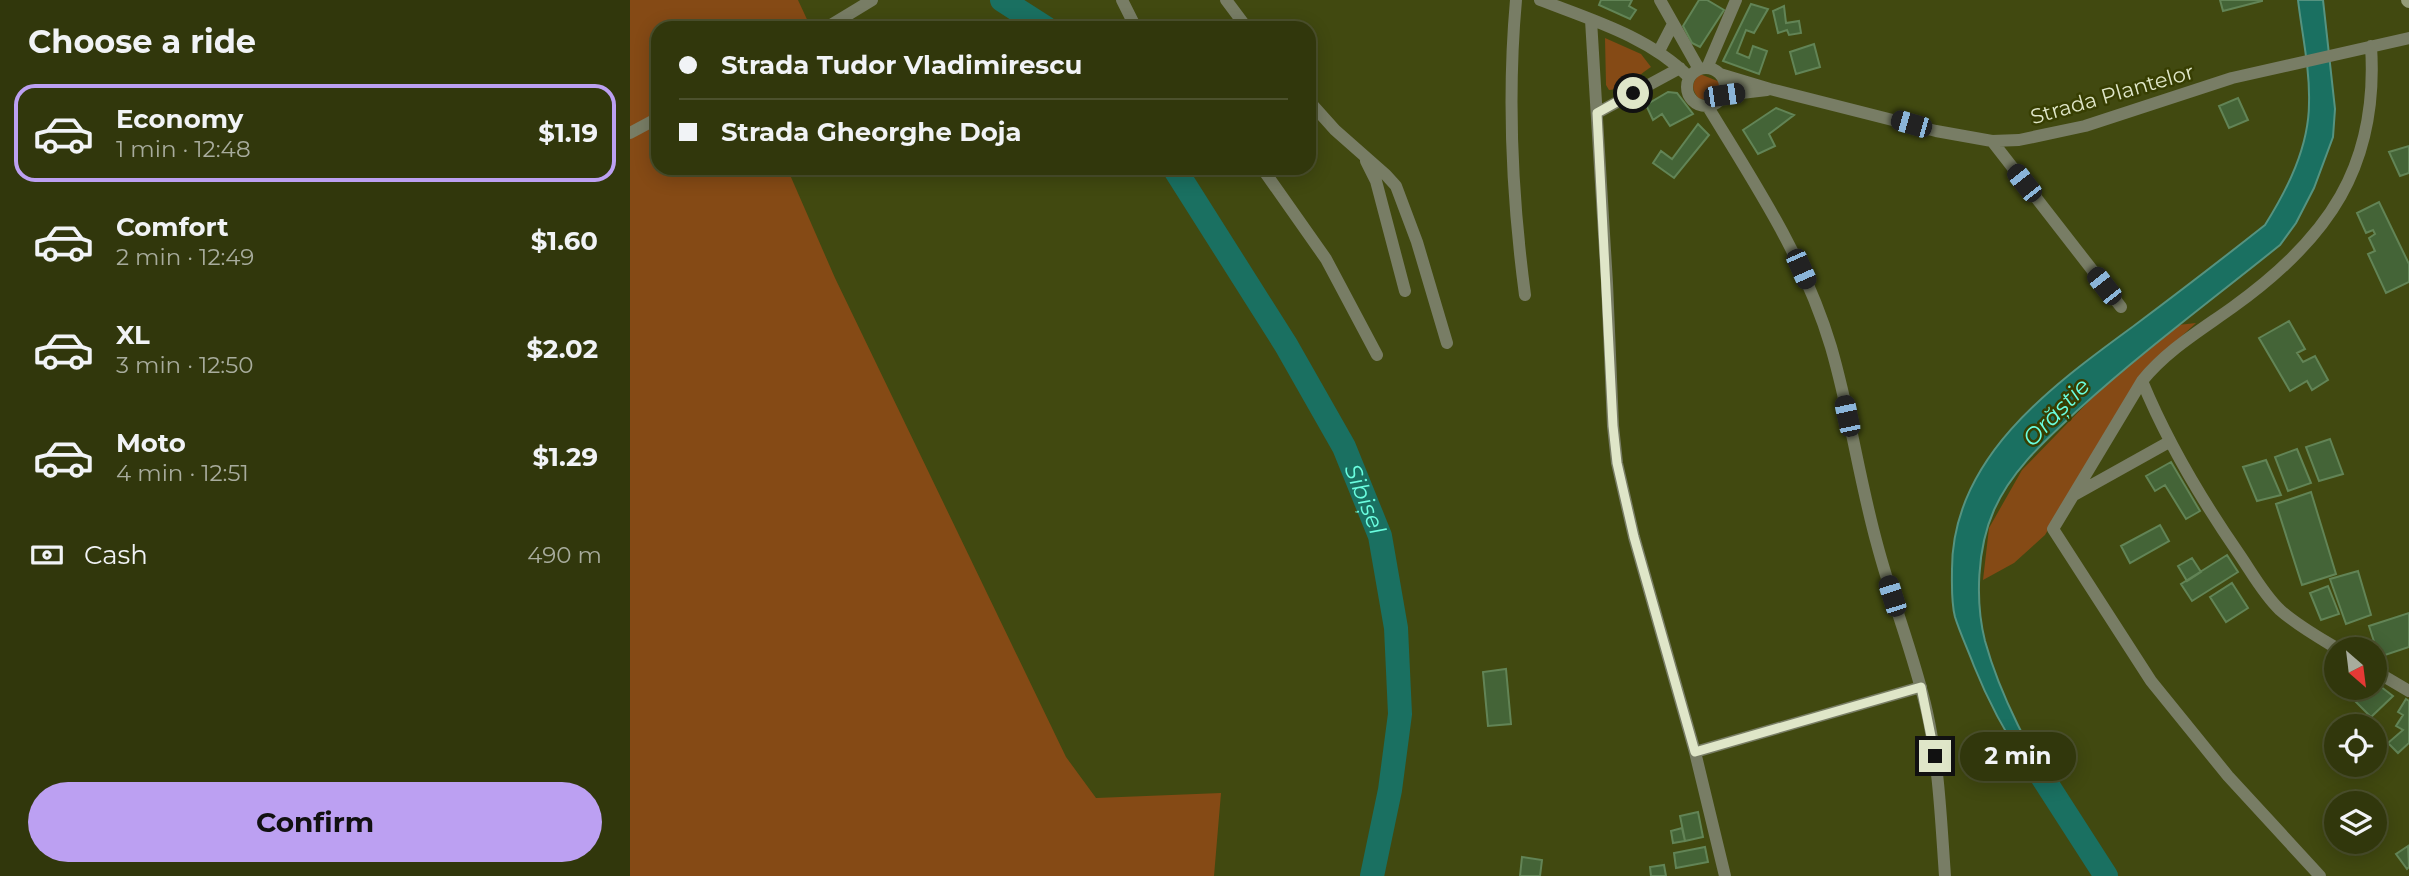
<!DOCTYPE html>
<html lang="en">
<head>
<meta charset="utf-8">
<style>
	:root { --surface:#31370c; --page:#3d421a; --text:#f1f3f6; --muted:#a8ac9d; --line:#4c512d; --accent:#bca0f2 }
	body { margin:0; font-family:Montserrat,sans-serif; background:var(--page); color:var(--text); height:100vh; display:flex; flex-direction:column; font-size:26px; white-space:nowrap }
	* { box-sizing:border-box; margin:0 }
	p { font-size:23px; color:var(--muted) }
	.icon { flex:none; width:38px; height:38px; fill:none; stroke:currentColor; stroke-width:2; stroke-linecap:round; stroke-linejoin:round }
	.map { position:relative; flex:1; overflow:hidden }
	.panel { display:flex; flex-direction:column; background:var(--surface); width:630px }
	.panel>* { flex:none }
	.hud { position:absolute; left:21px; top:21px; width:665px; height:154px; border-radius:21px; box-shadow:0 4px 18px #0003,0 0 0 2px var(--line); display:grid; align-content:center; height:154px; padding:0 28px; background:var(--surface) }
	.needle { width:46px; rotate:152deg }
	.buttons { position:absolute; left:1694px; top:637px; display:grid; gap:14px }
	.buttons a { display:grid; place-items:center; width:63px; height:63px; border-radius:50%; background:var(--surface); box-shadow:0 4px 18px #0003,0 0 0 2px var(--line); font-size:35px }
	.end { position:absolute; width:32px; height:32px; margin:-16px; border:9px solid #dfe6c8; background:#111; box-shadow:0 0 0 4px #111 }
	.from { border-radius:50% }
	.bubble { position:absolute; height:49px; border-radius:24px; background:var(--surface); box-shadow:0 4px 18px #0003,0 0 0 2px var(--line); font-size:23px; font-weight:700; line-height:49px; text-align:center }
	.car { position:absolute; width:21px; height:42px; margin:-21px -10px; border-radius:9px; box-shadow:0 0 5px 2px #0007; background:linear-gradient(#222 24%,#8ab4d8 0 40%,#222 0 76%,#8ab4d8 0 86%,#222 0) }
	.hud b { display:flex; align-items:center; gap:24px; height:66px; font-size:26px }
	.hud b+b { border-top:2px solid var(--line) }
	.hud i { width:18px; height:18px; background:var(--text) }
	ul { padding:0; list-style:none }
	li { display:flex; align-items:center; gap:21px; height:98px; margin:0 14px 10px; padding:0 14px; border:4px solid transparent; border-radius:21px }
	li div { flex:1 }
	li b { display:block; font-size:26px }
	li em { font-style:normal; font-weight:700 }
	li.current { border-color:var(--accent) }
	li>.icon { width:63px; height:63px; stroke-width:1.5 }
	h2 { padding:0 28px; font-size:32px; line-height:84px }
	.pay { display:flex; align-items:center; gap:18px; height:77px; padding:0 28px; font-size:26px }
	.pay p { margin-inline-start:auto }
	.button { display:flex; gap:14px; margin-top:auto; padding:14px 28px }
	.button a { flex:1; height:80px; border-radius:42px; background:var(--accent); color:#111; font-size:28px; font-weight:700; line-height:80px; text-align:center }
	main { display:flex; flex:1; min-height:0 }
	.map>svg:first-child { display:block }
</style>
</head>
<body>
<main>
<section class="panel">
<h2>Choose a ride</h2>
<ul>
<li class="current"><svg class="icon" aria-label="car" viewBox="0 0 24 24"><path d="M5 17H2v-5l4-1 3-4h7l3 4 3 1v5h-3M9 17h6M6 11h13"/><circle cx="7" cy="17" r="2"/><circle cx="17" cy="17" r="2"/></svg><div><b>Economy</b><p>1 min · 12:48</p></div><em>$1.19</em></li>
<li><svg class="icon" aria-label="car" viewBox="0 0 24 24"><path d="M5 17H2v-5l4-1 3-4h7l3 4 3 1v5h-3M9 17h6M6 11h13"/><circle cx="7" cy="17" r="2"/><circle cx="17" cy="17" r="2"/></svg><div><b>Comfort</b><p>2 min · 12:49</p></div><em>$1.60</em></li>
<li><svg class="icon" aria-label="car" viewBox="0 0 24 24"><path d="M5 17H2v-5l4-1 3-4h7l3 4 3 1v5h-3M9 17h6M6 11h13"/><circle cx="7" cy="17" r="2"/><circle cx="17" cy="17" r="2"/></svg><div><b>XL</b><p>3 min · 12:50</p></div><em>$2.02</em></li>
<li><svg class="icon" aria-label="car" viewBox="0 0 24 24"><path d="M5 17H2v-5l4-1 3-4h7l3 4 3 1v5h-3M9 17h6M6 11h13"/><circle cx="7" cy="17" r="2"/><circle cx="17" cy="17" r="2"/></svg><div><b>Moto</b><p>4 min · 12:51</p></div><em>$1.29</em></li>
</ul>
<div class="pay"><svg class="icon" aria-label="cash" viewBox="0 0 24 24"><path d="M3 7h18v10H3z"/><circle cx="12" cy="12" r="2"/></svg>Cash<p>490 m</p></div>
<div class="button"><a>Confirm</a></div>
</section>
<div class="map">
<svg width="1779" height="876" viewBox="0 0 1779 876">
	<rect width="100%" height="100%" fill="#414910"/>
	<path fill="#854a15" d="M0,0h168l13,28h-153v140h129l48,110 231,479 30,41 125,-5 -7,83h-584z
		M975,38l36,16 10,13c-12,8 -28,23 -42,23l-3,-5z
		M1070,74l20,8v8l-7,10 -14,-1c-8,-10 -8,-16 1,-25z
		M1566,323l-37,34 -29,34 -85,144 -31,28 -31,17 6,-52 33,-58 106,-109 50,-36z"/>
	<path fill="#1a7061" stroke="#559380" stroke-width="2" d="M1668,0h25l12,109 -2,28 -19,51 -18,35 -16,22c-67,54 -137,106 -201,164 -32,30 -67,60 -85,101 -17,38 -19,91 -9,131 16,58 46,111 76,163l-4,3c-34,-43 -63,-91 -83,-141 -6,-16 -14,-33 -19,-49 -4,-15 -3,-32 -3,-48 0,-112 101,-184 183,-244 44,-33 87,-66 130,-100 22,-35 44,-78 44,-122 1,-34 -7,-69 -11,-103z"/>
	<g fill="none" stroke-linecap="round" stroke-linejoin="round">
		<g stroke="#1a7061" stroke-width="24">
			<path d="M372,0l44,28"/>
			<path id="s1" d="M544,168l112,177 58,102 36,89 16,92 4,86 -10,76 -18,86"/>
			<path d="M1413,778l63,98"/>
		</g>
	</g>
	<path fill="#446437" stroke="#628456" stroke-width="2" d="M971,0h31l-3,6 7,4 -6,9 -31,-14z
		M1069,0h8l17,10 -24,37 -8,-4 -9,-17z
		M1590,0h42v1l-39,10z
		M1121,4l17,5 -14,24 -8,-3 -9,23 12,5 4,-12 14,5 -8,23 -36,-13z
		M1154,6l2,17 13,-2 2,12 -12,2 -2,-5 -9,3 -5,-22z
		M1184,44l6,23 -24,7 -6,-22z
		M1038,92l9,1 16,21 -23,12 -8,-12 -9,6 -7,-15z
		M1608,98l10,22 -19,8 -10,-22z
		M1146,108l18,7 -25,19 6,12 -17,8 -15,-24z
		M1068,124l11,11 -35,43 -21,-15 8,-12 11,8z
		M1779,146v27l-9,3 -11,-24z
		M1749,202l30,62v18l-23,11 -18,-39 7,-3 -6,-13 6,-4 -2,-4 -7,3 -9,-20z
		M1659,321l16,28 -8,4 6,9 12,-6 13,24 -16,10 -5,-9 -17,10 -31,-53z
		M1700,439l13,35 -24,7 -13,-34z
		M1667,449l14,34 -23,8 -13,-34z
		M1636,460l15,35 -24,6 -14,-34z
		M1541,462l29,49 -14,8 -21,-34 -10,6 -9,-15z
		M1681,492l25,82 -34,11 -26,-81z
		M1530,525l9,16 -39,22 -9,-17z
		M1597,555l11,17 -46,29 -11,-17z
		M1562,558l9,14 -14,9 -9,-15z
		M1728,571l13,44 -25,9 -16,-45z
		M1602,583l16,25 -22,14 -16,-25z
		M1698,586l11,28 -18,6 -11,-27z
		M1779,613v34l-30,10 -10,-31z
		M876,669l5,55 -23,2 -5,-54z
		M1746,683l17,13 -22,21 -15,-15 15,-14h4z
		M1776,699l3,2v42l-11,10 -10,-10 15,-13 -7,-4 7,-11 -5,-3z
		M1068,812l5,25 -18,4 -5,-25z
		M1052,828l3,13 -12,2 -2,-12z
		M1778,846l1,21 -2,2 -11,-15z
		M1075,847l3,15 -32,6 -2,-15z
		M892,857l20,3 -2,16h-20z
		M1034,865l2,11h-15l-1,-9z"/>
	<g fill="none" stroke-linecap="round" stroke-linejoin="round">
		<path stroke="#787d65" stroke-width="12" d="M492,0l14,28
			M596,0l21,28
			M886,0c-9,99 -4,197 9,295
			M910,0c52,20 109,37 149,77
			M1030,0l39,69
			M961,20l16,263 6,143 4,37 17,74 61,215 30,124
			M196,28l46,-28
			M1029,51l14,-27
			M1057 87a19 19 0 1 1 38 0a19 19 0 1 1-38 0Z
			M1077,68l29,-68
			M1090,74l50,15 166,42 56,10 27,-1 66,-14 147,-48 177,-40
			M1094,95l43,-5
			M679,101l26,29 51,45 10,11 21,56 30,101
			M1078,107c48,79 96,150 123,240 19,65 28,132 46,197 15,57 37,111 50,168 12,54 14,109 18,164
			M967,113l83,-45
			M0,133l28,-15
			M1362,141l129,166
			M736,161l10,20 29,110
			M632,168l64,91 51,96
			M1512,381c26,63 59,118 97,173 13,19 25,41 41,56 18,16 38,27 58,39
			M1444,495l95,-53
			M1745,671l34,20
			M1065,752l226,-65
			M1690,876l-92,-100 -77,-95 -98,-152 89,-148c25,-31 59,-51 91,-74 95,-68 146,-141 138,-261"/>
		<path stroke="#949c77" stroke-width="14" d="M1778,0l1,1"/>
	</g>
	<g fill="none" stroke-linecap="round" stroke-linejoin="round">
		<path stroke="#dfe6c8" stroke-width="9" d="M1003,93l-36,20 16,313 4,37 17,74 61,215 226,-65 14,69"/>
	</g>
	<g text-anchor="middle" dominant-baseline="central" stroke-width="5" stroke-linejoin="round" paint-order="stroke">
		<g font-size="21" fill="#dfe6c8" stroke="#373e02">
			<text transform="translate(1482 94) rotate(-16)">Strada Plantelor</text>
		</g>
		<g font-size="23" font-style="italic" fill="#6afee0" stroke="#373e02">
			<text transform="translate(1426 412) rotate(-46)">Orăștie</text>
			<text stroke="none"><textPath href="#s1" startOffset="383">Sibișel</textPath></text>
		</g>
	</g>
</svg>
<div class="buttons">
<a><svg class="needle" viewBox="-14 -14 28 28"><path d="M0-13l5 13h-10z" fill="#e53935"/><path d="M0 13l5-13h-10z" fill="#a8ac9d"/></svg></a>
<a><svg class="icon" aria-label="locate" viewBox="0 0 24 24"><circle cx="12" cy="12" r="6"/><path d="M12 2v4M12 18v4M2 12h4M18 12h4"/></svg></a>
<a><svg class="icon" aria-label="layers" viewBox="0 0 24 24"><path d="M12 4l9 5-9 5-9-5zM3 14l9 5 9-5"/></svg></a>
</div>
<i class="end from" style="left:1003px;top:93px"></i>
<i class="end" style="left:1305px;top:756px"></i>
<div class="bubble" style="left:1330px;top:732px;width:116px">2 min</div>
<i class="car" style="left:1094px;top:95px;rotate:82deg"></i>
<i class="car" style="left:1281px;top:124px;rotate:286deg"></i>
<i class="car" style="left:1394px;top:183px;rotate:322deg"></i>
<i class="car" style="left:1171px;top:269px;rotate:156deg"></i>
<i class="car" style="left:1474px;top:286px;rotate:322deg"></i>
<i class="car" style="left:1217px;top:416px;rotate:348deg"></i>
<i class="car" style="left:1262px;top:596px;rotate:342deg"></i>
<div class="hud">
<b><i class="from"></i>Strada Tudor Vladimirescu</b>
<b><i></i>Strada Gheorghe Doja</b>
</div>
</div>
</main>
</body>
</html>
